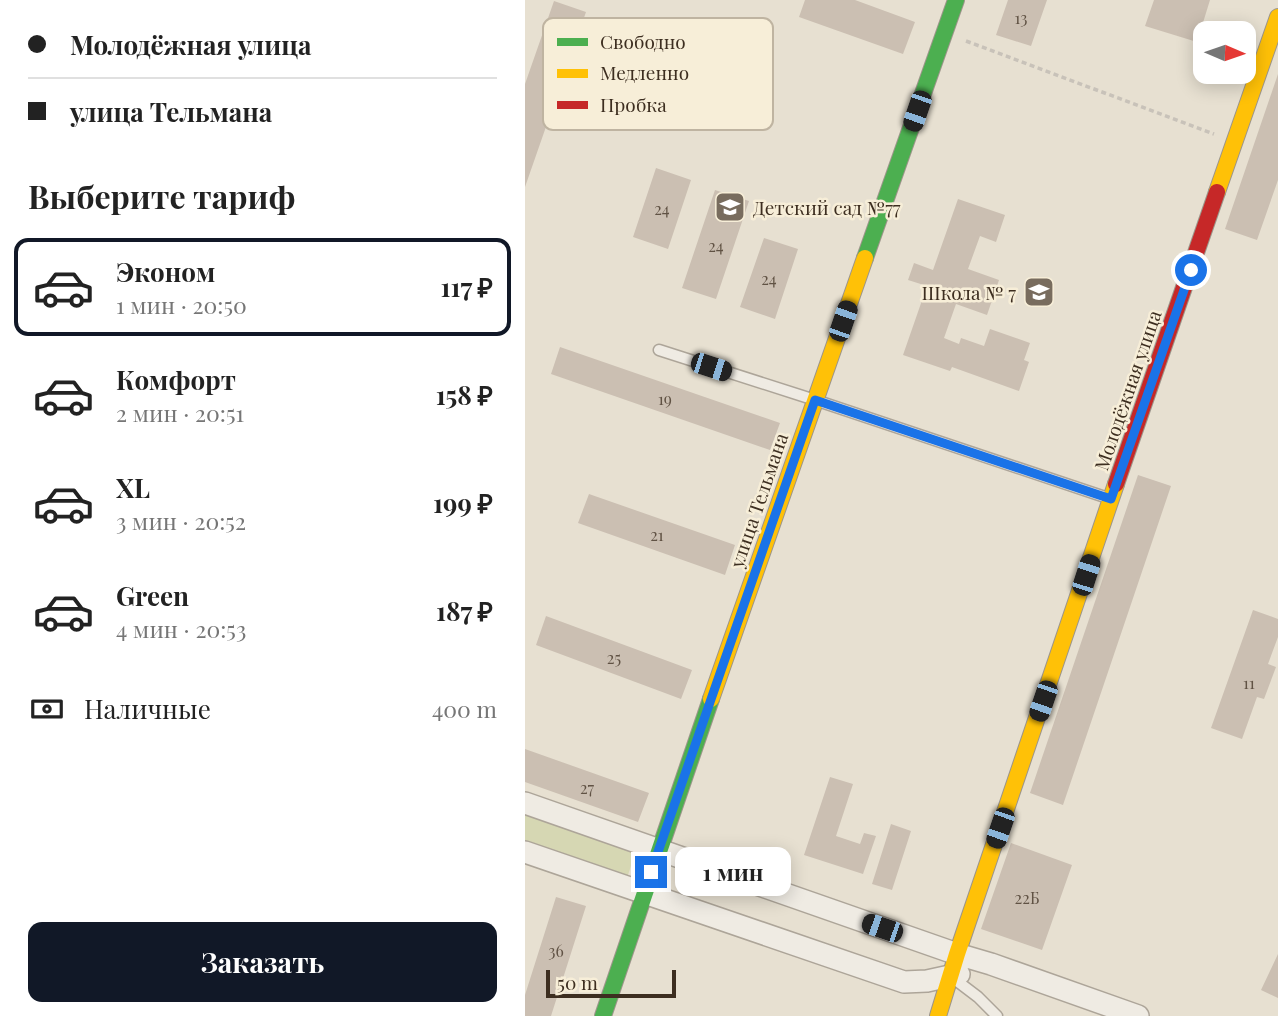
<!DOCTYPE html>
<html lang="ru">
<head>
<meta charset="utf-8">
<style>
	:root { --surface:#fff; --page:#f2f2f2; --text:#222; --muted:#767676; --line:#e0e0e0; --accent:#111827 }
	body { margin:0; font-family:"Playfair Display",serif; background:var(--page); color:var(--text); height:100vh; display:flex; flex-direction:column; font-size:26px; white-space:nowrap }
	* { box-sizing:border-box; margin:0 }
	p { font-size:23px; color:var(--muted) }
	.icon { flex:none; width:38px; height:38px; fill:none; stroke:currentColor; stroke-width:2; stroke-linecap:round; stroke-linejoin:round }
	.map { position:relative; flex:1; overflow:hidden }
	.sheet { display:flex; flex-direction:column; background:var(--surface); width:525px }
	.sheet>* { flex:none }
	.top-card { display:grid; align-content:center; height:154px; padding:0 28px; background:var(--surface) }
	.needle { width:46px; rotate:92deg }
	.buttons { position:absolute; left:668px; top:21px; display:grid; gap:14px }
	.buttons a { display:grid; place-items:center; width:63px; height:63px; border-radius:14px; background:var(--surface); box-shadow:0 4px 18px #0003; font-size:35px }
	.scale { position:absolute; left:21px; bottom:18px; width:130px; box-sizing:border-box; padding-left:7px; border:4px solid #3d2e20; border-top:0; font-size:19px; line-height:24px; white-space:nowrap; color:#3d2e20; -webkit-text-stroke:5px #f7eed8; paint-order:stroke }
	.end { position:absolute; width:32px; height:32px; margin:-16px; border:9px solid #1a73e8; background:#fff; box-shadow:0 0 0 4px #fff }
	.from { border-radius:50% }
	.bubble { position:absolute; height:49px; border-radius:14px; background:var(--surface); box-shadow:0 4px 18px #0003; font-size:23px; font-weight:700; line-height:49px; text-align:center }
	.car { position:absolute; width:21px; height:42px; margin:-21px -10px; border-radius:9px; box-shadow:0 0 5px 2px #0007; background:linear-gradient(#222 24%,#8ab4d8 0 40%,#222 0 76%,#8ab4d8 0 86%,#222 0) }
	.top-card b { display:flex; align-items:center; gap:24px; height:66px; font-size:26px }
	.top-card b+b { border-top:2px solid var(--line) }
	.top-card i { width:18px; height:18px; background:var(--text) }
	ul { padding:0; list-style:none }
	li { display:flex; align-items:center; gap:21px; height:98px; margin:0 14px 10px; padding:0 14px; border:4px solid transparent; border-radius:14px }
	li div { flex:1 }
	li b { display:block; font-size:26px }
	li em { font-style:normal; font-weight:700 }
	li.on { border-color:var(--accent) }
	li>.icon { width:63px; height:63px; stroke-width:1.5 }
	h2 { padding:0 28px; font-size:32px; line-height:84px }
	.pay { display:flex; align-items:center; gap:18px; height:77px; padding:0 28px; font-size:26px }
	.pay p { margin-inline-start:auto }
	.button { display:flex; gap:14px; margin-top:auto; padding:14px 28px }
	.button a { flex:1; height:80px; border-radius:14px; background:var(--accent); color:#fff; font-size:28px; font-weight:700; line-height:80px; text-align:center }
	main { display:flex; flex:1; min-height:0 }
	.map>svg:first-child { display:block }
</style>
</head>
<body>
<main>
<section class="sheet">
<div class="top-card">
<b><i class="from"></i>Молодёжная улица</b>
<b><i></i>улица Тельмана</b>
</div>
<h2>Выберите тариф</h2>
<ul>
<li class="on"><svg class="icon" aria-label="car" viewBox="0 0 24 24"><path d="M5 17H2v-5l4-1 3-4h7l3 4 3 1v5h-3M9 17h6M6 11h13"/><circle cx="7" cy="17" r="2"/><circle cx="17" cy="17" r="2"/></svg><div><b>Эконом</b><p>1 мин · 20:50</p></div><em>117 ₽</em></li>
<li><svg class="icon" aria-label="car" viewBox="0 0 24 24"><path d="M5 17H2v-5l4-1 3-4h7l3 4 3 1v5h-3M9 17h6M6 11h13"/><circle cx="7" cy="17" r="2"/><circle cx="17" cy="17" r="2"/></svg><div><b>Комфорт</b><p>2 мин · 20:51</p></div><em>158 ₽</em></li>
<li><svg class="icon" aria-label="car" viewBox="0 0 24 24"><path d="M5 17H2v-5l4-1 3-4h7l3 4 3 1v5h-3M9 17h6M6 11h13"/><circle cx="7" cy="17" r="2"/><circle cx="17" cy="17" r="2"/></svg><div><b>XL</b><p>3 мин · 20:52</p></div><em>199 ₽</em></li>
<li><svg class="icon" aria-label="car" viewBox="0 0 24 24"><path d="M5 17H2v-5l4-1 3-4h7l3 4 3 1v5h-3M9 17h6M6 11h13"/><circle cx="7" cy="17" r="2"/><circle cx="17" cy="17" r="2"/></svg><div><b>Green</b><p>4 мин · 20:53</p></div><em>187 ₽</em></li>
</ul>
<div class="pay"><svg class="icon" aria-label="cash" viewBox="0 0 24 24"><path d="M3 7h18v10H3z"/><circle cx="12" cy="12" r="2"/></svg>Наличные<p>400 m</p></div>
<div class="button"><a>Заказать</a></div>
</section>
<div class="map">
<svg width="753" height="1016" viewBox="0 0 753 1016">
	<rect width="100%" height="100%" fill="#e7e0d1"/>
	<path fill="#d6d7b3" d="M0,810l112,38 -12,36 -100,-37z"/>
	<path fill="#cbbfb2" d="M280,0h50l60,22 -12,32 -104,-37z
		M483,0h39l-16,46 -35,-11z
		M629,0h56l-13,42 -52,-16z
		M29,1l32,11 -61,175v-103z
		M753,74v106l-21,60 -32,-11z
		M131,168l35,12 -23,69 -35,-12z
		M190,190l34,11 -33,98 -34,-11z
		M433,199l47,16 -9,27 -16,-6 -12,33 31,11 -12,35 -31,-11 -12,34 15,6 2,-6 23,8 6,-17 40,14 -6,17 5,2 -10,29 -67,-24 -2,4 -47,-16 24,-69 -19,-6 6,-17 19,7z
		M239,238l34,11 -23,70 -35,-12z
		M35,347l220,76 -10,27 -219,-76z
		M613,475l33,11 -108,319 -33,-12z
		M64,494l146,51 -10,30 -147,-52z
		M728,610l25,9v18l-10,27 8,3 -12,32 -7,-2 -15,42 -31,-11z
		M21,616l146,54 -11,29 -145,-54z
		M0,749l124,44 -11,29 -113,-40z
		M305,777l23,7 -17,52 24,8 4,-11 12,3 -13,38 -59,-19z
		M366,824l20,7 -19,59 -20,-6z
		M486,843l61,22 -30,85 -61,-21z
		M31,897l30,9 -35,110h-26v-21z
		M753,954v44l-17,-8z"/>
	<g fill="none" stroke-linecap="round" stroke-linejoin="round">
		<g stroke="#ada599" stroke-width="13">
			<path id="lane" d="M134,350l156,50 293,98
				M428,978l25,19 19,19"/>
		</g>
		<g stroke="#ada599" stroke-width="24">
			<path id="street" d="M0,803l432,151 34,10 147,52
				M0,852l379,130 23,-1 32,-7"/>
		</g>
		<g stroke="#9c958a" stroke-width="18">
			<path id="fast" d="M340,258l91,-258
				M78,1016c36,-105 71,-211 108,-317"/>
		</g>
		<g stroke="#9c958a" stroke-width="18">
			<path id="slow" d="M692,192l61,-175
				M186,699l154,-441
				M413,1016l19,-62 159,-470"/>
		</g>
		<g stroke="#9c958a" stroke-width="18">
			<path id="jam" d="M591,484l101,-292"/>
		</g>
		<path stroke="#c8c2b9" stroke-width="3.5" stroke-dasharray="5 3.5" stroke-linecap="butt" d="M441,41l248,93"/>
		<use href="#lane" stroke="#efebe3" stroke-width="10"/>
		<use href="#street" stroke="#efebe3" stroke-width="21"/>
		<use href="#fast" stroke="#4caf50" stroke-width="16"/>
		<use href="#slow" stroke="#ffc107" stroke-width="16"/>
		<use href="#jam" stroke="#c62828" stroke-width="16"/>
	</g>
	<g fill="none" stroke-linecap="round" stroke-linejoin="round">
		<path stroke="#1a73e8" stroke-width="9" d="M126,872l164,-472 296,99 80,-229"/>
	</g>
	<defs>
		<g id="school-square" transform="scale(1.575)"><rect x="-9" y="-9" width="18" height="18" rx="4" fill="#786c5e" stroke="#f7eed8"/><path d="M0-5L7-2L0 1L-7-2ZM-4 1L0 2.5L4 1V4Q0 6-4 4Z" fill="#fff"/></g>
	</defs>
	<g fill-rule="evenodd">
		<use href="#school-square" x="205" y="207"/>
		<use href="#school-square" x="514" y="292"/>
	</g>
	<g text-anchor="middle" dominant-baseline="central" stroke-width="5" stroke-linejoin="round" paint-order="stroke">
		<g font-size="16" fill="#605244">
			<text x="496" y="17">13</text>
			<text x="137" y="208">24</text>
			<text x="191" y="245">24</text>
			<text x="244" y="278">24</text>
			<text x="140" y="398">19</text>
			<text x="132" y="534">21</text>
			<text x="89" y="657">25</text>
			<text x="724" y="682">11</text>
			<text x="62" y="787">27</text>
			<text x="502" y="897">22Б</text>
			<text x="31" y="950">36</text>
		</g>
		<g font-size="19" fill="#3d2e20" stroke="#f7eed8" text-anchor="start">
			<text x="228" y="207">Детский сад №77</text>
			<text x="491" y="292" text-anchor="end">Школа № 7</text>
		</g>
		<g font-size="19" fill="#3d2e20" stroke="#f7eed8">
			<text transform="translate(602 390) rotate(-71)">Молодёжная улица</text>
			<text transform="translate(233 500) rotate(-71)">улица Тельмана</text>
		</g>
	</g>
	<rect x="18" y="18" width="230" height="112" rx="10" fill="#f7eed8" stroke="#bfb4a1" stroke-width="2"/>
	<rect x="32" y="38" width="31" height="8" fill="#4caf50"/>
	<rect x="32" y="69" width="31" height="9" fill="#ffc107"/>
	<rect x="32" y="101" width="31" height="8" fill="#c62828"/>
	<g font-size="19" fill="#3d2e20">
		<text x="75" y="49">Свободно</text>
		<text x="75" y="80">Медленно</text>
		<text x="75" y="112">Пробка</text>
	</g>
</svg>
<div class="buttons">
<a><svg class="needle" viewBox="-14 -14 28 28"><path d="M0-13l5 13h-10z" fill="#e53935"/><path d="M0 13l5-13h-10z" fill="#767676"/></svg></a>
</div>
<div class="scale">50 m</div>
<i class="end from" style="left:666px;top:270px"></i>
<i class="end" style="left:126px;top:872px"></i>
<div class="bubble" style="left:150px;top:847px;width:116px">1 мин</div>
<i class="car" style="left:392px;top:111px;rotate:199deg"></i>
<i class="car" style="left:318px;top:321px;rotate:19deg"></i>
<i class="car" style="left:186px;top:367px;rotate:108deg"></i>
<i class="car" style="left:561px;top:575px;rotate:18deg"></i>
<i class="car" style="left:518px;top:701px;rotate:199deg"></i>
<i class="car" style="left:475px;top:828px;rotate:199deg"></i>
<i class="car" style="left:357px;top:928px;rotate:289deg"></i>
</div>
</main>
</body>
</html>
